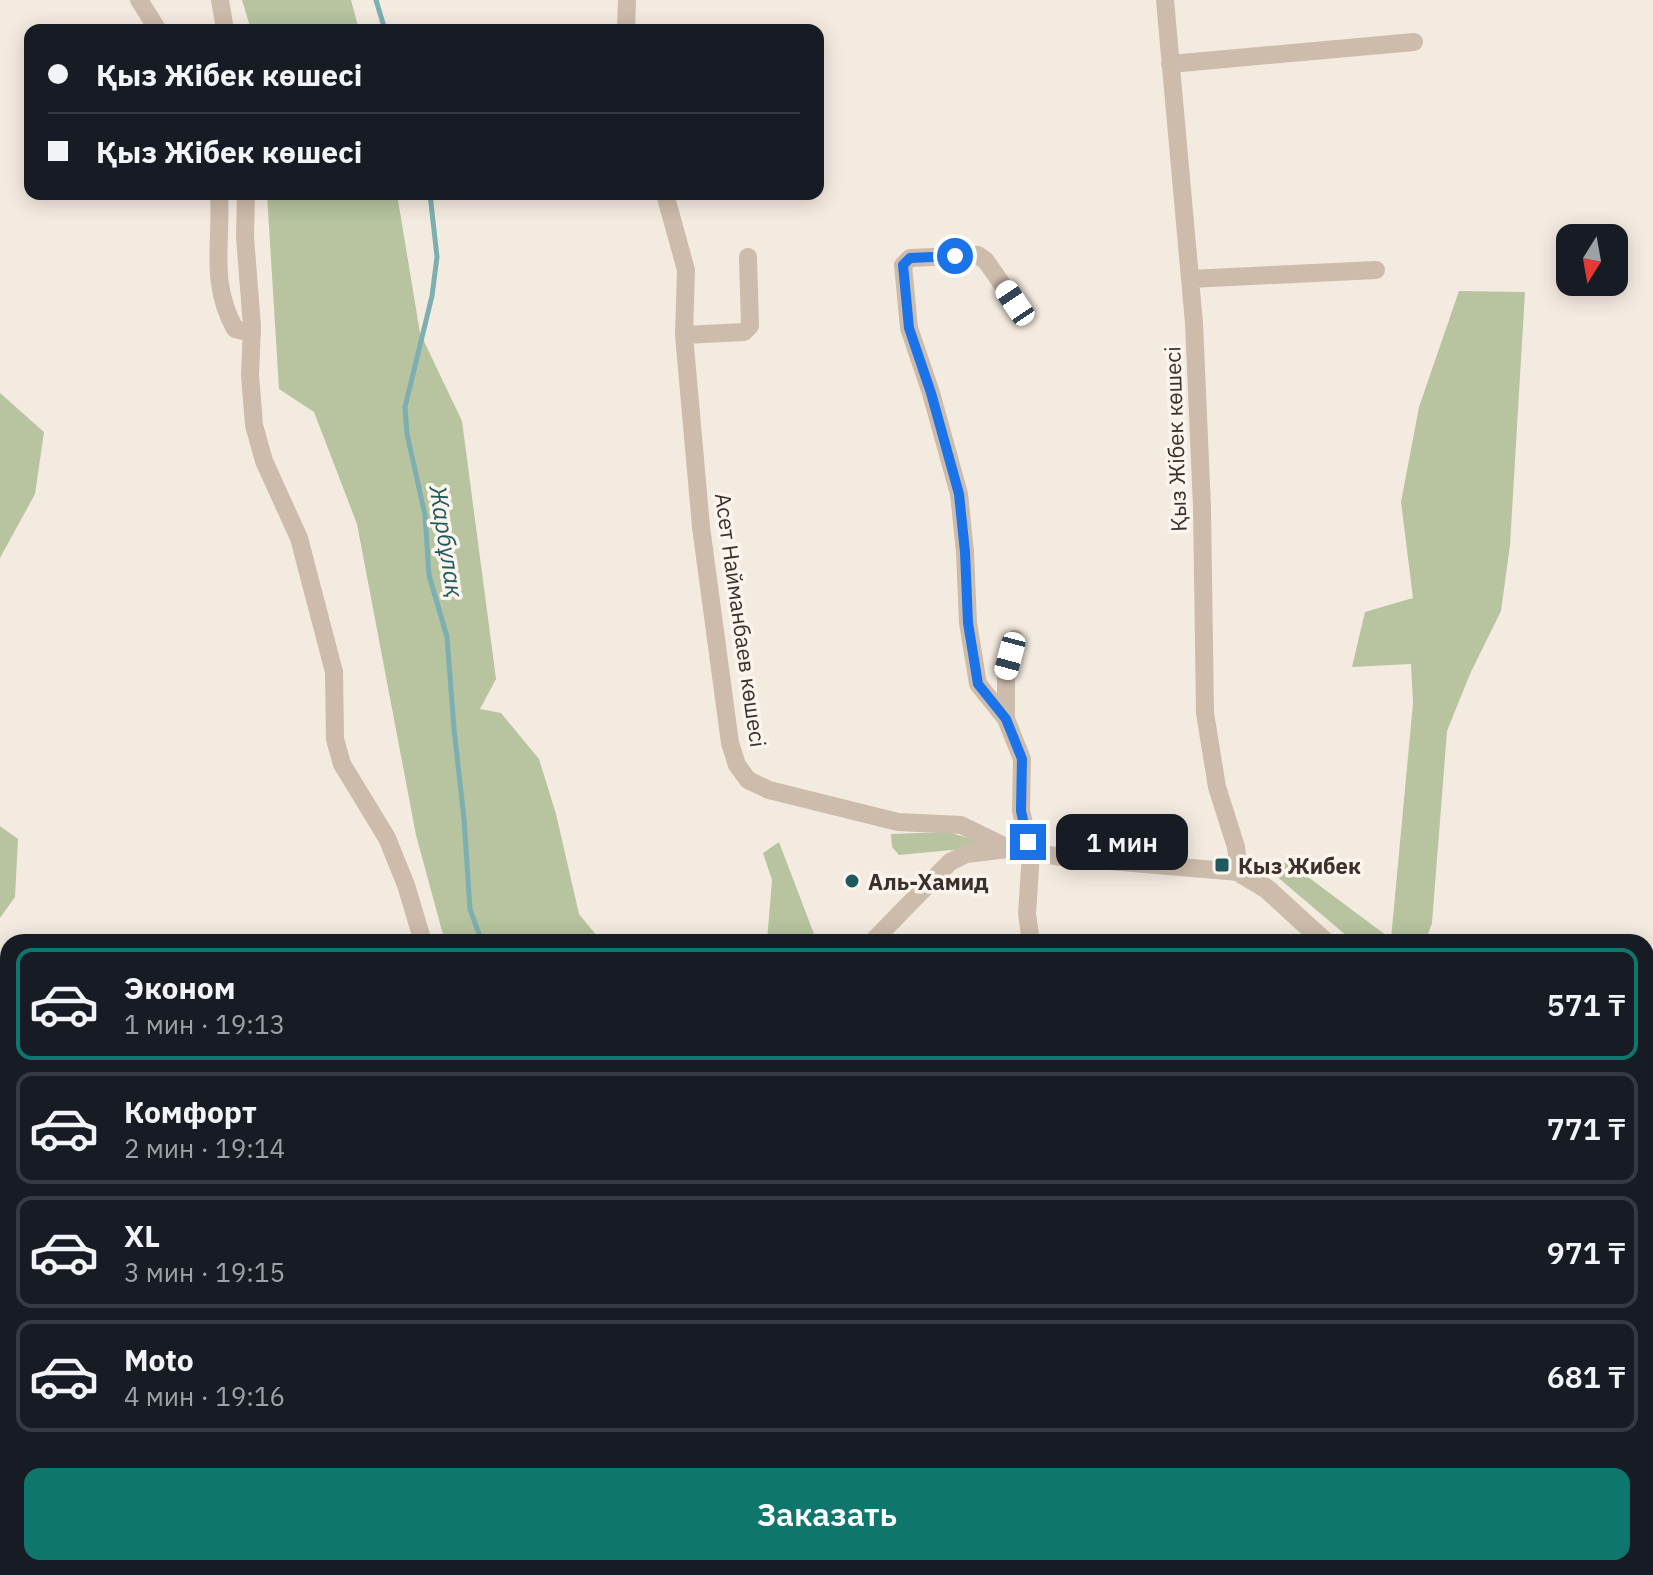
<!DOCTYPE html>
<html lang="ru">
<head>
<meta charset="utf-8">
<style>
	:root { --surface:#171b24; --page:#20242c; --text:#f1f3f6; --muted:#9ea1a6; --line:#363941; --accent:#0f766e }
	body { margin:0; font-family:"IBM Plex Sans",sans-serif; background:var(--page); color:var(--text); height:100vh; display:flex; flex-direction:column; font-size:30px; white-space:nowrap }
	* { box-sizing:border-box; margin:0 }
	p { font-size:26px; color:var(--muted) }
	.icon { flex:none; width:44px; height:44px; fill:none; stroke:currentColor; stroke-width:2; stroke-linecap:round; stroke-linejoin:round }
	.map { position:relative; flex:1; overflow:hidden }
	.details { position:absolute; left:0px; top:934px; width:1654px; height:642px; display:flex; flex-direction:column; background:var(--surface); border-radius:24px 24px 0 0; box-shadow:0 4px 20px #0003 }
	.details>* { flex:none }
	.top-card { position:absolute; left:24px; top:24px; width:800px; height:176px; border-radius:16px; box-shadow:0 4px 20px #0003; display:grid; align-content:center; height:176px; padding:0 24px; background:var(--surface) }
	.needle { width:52px; rotate:191deg }
	.buttons { position:absolute; left:1556px; top:224px; display:grid; gap:16px }
	.buttons a { display:grid; place-items:center; width:72px; height:72px; border-radius:16px; background:var(--surface); box-shadow:0 4px 20px #0003; font-size:40px }
	.end { position:absolute; width:36px; height:36px; margin:-18px; border:10px solid #1a73e8; background:#fff; box-shadow:0 0 0 4px #fff }
	.from { border-radius:50% }
	.bubble { position:absolute; height:56px; border-radius:16px; background:var(--surface); box-shadow:0 4px 20px #0003; font-size:26px; font-weight:600; line-height:56px; text-align:center }
	.car { position:absolute; width:24px; height:48px; margin:-24px -12px; border-radius:10px; box-shadow:0 0 6px 2px #0007; background:linear-gradient(#fff 24%,#345 0 40%,#fff 0 76%,#345 0 86%,#fff 0) }
	.top-card b { display:flex; align-items:center; gap:28px; height:76px; font-size:30px }
	.top-card b+b { border-top:2px solid var(--line) }
	.top-card i { width:20px; height:20px; background:var(--text) }
	ul { padding:14px 0 0; list-style:none }
	li { display:flex; align-items:center; gap:24px; height:112px; margin:0 16px 12px; padding:0 8px; border:4px solid var(--line); border-radius:16px }
	li div { flex:1 }
	li b { display:block; font-size:30px }
	li em { font-style:normal; font-weight:600 }
	li.selected { border-color:var(--accent) }
	li>.icon { width:72px; height:72px; stroke-width:1.5 }
	.button { display:flex; gap:16px; margin-top:auto; padding:16px 24px }
	.button a { flex:1; height:92px; border-radius:16px; background:var(--accent); color:#fff; font-size:32px; font-weight:600; line-height:92px; text-align:center }
	.map>svg:first-child { display:block }
</style>
</head>
<body>
<div class="map">
<svg width="1653" height="1575" viewBox="0 0 1653 1575">
	<rect width="100%" height="100%" fill="#f4ebe0"/>
	<path fill="#b7c49f" d="M242,0h109l8,30h-108z
		M267,194h130l23,139 42,88 34,258 -16,30 21,4 38,46 17,55 23,100 23,28h-157l-29,-107 -59,-311 -43,-112 -35,-23z
		M1459,291l66,1 -15,253 -9,66 -31,63 -23,57 -15,192 -7,19h-71l-92,-78 26,-2 103,77 22,-236 -2,-39 -59,3 13,-55 48,-14 -12,-96 18,-95z
		M0,393l44,39 -9,62 -35,64z
		M0,826l18,13 -3,58 -15,21z
		M948,832l46,14 -95,9 -7,-8 -1,-13z
		M779,842l38,100 -50,-1 5,-61 -9,-27z
		M195,1568h228l-3,7h-241z
		M493,1568h220l2,7h-219z
		M1432,1568h105l-2,7h-116z"/>
	<g fill="none" stroke-linecap="round" stroke-linejoin="round">
		<path stroke="#7dafb2" stroke-width="5" d="M376,0l9,30
			M430,194l7,63 -5,39 -27,111 2,27 18,81 4,60 18,62 7,92 10,90 6,90 12,33
			M602,1568l2,7"/>
		<path stroke="#cdbbab" stroke-width="18" d="M139,0l19,30
			M220,0l5,30
			M626,30l1,-30
			M1170,64l244,-22
			M219,194c3,51 -10,87 16,135l17,4
			M246,194l-1,43 7,89 -2,49 4,50 10,36 35,77 35,134 1,67 7,25 45,74 19,47 17,57
			M665,194l21,76 -2,65 17,192 29,216 7,22 11,15 21,10 129,32 63,3 45,22
			M1190,279l186,-9
			M684,335l60,-3 6,-6 -2,-69
			M1015,639l-9,35v45l16,40 -1,52 10,41 -4,62 4,28
			M1006,719l-28,-35 -10,-61 -3,-71 -6,-58 -28,-101 -22,-65 -6,-63 7,-7 68,-3 8,6 29,42
			M872,942l78,-80 16,-8 42,-5 54,8 177,15 -3,-25 -19,-60 -12,-74 -3,-206 -8,-184 -29,-323
			M1647,1066l6,-69
			M892,1568l1,7
			M1171,1568l1,7"/>
		<path stroke="#cdbbab" stroke-width="20" d="M1239,872l28,17 58,53
			M1646,1077l1,-11
			M1646,1175l7,26"/>
	</g>
	<g fill="none" stroke-linecap="round" stroke-linejoin="round">
		<path stroke="#1a73e8" stroke-width="10" d="M955,256l-45,2 -7,7 6,63 22,65 28,101 6,58 3,71 10,61 28,35 16,40 -1,52 7,31"/>
	</g>
	<g fill="#1e595e" stroke="#fbf5ed" stroke-width="3">
		<rect x="1214" y="857" width="16" height="16" rx="4"/>
		<circle cx="852" cy="881" r="8"/>
	</g>
	<g text-anchor="middle" dominant-baseline="central" stroke-width="7" stroke-linejoin="round" paint-order="stroke">
		<g font-size="22" fill="#3b302a" stroke="#fbf5ed">
			<text transform="translate(1175 439) rotate(-92)">Қыз Жібек көшесі</text>
			<text transform="translate(741 620) rotate(82)">Асет Найманбаев көшесі</text>
		</g>
		<g font-size="22" font-weight="bold" fill="#3b302a" stroke="#fbf5ed" text-anchor="start">
			<text x="1238" y="865">Кыз Жибек</text>
			<text x="868" y="881">Аль-Хамид</text>
		</g>
		<g font-size="24" font-style="italic" fill="#1e595e" stroke="#fbf5ed">
			<text transform="translate(447 541) rotate(81)">Жарбұлақ</text>
		</g>
	</g>
</svg>
<div class="buttons">
<a><svg class="needle" viewBox="-14 -14 28 28"><path d="M0-13l5 13h-10z" fill="#e53935"/><path d="M0 13l5-13h-10z" fill="#9ea1a6"/></svg></a>
</div>
<i class="end from" style="left:955px;top:256px"></i>
<i class="end" style="left:1028px;top:842px"></i>
<div class="bubble" style="left:1056px;top:814px;width:132px">1 мин</div>
<i class="car" style="left:1015px;top:303px;rotate:326deg"></i>
<i class="car" style="left:1010px;top:656px;rotate:195deg"></i>
<div class="top-card">
<b><i class="from"></i>Қыз Жібек көшесі</b>
<b><i></i>Қыз Жібек көшесі</b>
</div>
<section class="details">
<ul>
<li class="selected"><svg class="icon" aria-label="car" viewBox="0 0 24 24"><path d="M5 17H2v-5l4-1 3-4h7l3 4 3 1v5h-3M9 17h6M6 11h13"/><circle cx="7" cy="17" r="2"/><circle cx="17" cy="17" r="2"/></svg><div><b>Эконом</b><p>1 мин · 19:13</p></div><em>571 ₸</em></li>
<li><svg class="icon" aria-label="car" viewBox="0 0 24 24"><path d="M5 17H2v-5l4-1 3-4h7l3 4 3 1v5h-3M9 17h6M6 11h13"/><circle cx="7" cy="17" r="2"/><circle cx="17" cy="17" r="2"/></svg><div><b>Комфорт</b><p>2 мин · 19:14</p></div><em>771 ₸</em></li>
<li><svg class="icon" aria-label="car" viewBox="0 0 24 24"><path d="M5 17H2v-5l4-1 3-4h7l3 4 3 1v5h-3M9 17h6M6 11h13"/><circle cx="7" cy="17" r="2"/><circle cx="17" cy="17" r="2"/></svg><div><b>XL</b><p>3 мин · 19:15</p></div><em>971 ₸</em></li>
<li><svg class="icon" aria-label="car" viewBox="0 0 24 24"><path d="M5 17H2v-5l4-1 3-4h7l3 4 3 1v5h-3M9 17h6M6 11h13"/><circle cx="7" cy="17" r="2"/><circle cx="17" cy="17" r="2"/></svg><div><b>Moto</b><p>4 мин · 19:16</p></div><em>681 ₸</em></li>
</ul>
<div class="button"><a>Заказать</a></div>
</section>
</div>
</body>
</html>
